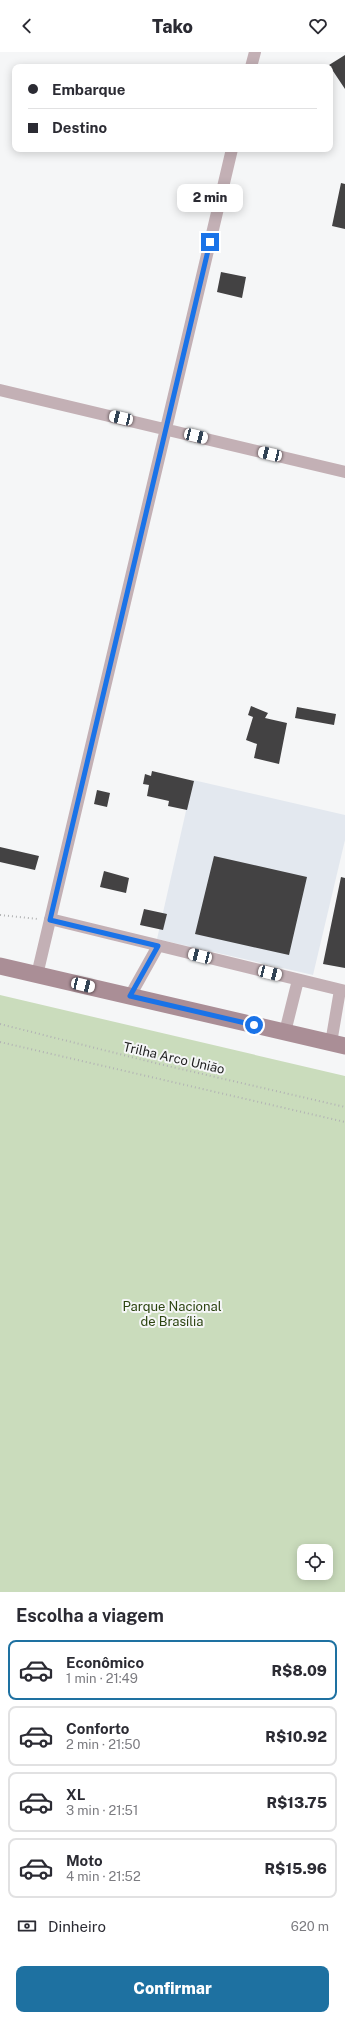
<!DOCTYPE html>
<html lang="pt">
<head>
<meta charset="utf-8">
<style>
	:root { --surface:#fff; --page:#f7f7f7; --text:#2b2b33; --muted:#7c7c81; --line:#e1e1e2; --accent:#1e71a1 }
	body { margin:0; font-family:"Public Sans",sans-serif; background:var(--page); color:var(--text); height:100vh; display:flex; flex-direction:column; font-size:15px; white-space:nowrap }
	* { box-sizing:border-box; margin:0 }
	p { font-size:13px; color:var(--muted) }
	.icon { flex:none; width:22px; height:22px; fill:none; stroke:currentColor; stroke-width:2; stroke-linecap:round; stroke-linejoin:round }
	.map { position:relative; height:1540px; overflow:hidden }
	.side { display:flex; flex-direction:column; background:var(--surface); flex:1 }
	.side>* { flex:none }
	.top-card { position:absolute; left:12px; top:12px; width:321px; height:88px; border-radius:8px; box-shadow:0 2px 10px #0003; display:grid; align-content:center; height:88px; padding:0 16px; background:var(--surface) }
	.tools { position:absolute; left:297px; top:1492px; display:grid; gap:8px }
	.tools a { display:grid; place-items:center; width:36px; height:36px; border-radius:8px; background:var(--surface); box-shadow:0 2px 10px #0003; font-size:20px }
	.end { position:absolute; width:18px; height:18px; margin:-9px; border:5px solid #1a73e8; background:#fff; box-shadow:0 0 0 2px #fff }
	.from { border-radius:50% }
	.bubble { position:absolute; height:28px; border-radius:8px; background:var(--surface); box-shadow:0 2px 10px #0003; font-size:13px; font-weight:800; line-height:28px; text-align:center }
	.car { position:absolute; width:12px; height:24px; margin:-12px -6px; border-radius:5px; box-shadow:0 0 3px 1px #0007; background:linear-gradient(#fff 24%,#345 0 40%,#fff 0 76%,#345 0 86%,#fff 0) }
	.top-card b { display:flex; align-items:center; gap:14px; height:38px; font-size:15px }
	.top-card b+b { border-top:1px solid var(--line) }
	.top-card i { width:10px; height:10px; background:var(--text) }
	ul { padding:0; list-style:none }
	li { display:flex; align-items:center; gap:12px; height:60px; margin:0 8px 6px; padding:0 8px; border:2px solid var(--line); border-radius:8px }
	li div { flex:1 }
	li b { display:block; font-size:15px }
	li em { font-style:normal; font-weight:800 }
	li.current { border-color:var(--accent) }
	li>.icon { width:36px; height:36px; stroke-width:1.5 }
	h2 { padding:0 16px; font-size:18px; line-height:48px }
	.pay { display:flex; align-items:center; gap:10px; height:44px; padding:0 16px; font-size:15px }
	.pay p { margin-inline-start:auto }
	.cta { display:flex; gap:8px; margin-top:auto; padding:8px 16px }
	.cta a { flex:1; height:46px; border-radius:8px; background:var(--accent); color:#fff; font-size:16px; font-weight:800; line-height:46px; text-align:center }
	header { display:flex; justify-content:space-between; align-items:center; height:52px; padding:0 16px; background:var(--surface); font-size:18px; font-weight:800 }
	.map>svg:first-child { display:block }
</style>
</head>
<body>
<header><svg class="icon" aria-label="back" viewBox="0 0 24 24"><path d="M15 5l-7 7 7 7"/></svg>Tako<svg class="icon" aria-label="heart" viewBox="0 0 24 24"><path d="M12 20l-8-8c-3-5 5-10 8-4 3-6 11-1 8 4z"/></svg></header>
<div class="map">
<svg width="345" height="1540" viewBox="0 0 345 1540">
	<rect width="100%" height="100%" fill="#f5f6f7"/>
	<path fill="#e3e8ef" d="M193,728l152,35v25l-32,135 -156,-36z"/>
	<path fill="#cadcbc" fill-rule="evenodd" d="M0,943l345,81v516h-345zM304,1499h22v22h-22z"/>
	<path fill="#434243" d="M345,3v34l-16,-24z
		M341,131l4,1v45l-13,-3z
		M221,220l25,5 -4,21 -25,-6z
		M251,654l17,7 -3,5 22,5 -8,41 -25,-6 3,-14 -11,-4 7,-23 -5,-2z
		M297,655l39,7 -2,11 -39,-7z
		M152,719l42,10 -7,29 -19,-4 1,-5 -22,-5 2,-11 -6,-1 2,-10 6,2z
		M97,738l13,3 -3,14 -13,-3z
		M0,795l39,9 -4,14 -35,-8z
		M214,804l93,21 -18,78 -94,-21z
		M104,819l25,7 -3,15 -26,-6z
		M341,825l4,1v90l-22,-4z
		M144,857l23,5 -4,16 -23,-5z"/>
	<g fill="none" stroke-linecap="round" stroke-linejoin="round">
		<path stroke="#b2b3b4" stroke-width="2" stroke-dasharray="1 3" stroke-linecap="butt" d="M0,863l38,4
			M0,972l155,39 190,44
			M0,990l345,80"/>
		<path stroke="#c3b0b5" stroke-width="12" d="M251,15l4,-15
			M0,338l345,82
			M50,867l295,72
			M37,923l195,-826
			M130,944l28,-50
			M285,980l13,-52
			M331,991l9,-53"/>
		<path stroke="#aa8e96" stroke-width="17" d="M0,914l345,80"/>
	</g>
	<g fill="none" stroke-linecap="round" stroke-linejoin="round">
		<path stroke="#1a73e8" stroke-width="5" d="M210,190l-160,678 108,26 -28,50 124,29"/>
	</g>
	<g text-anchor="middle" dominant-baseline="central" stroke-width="4" stroke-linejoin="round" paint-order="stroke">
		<g font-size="13" fill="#1f1f1f" stroke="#f5f6f7">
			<text transform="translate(174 1006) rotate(13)">Trilha Arco União</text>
		</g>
		<g font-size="13" fill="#2c4410" stroke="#f5f6f7">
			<text x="172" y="1254">Parque Nacional<tspan x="172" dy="15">de Brasília</tspan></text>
		</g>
	</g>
</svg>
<div class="tools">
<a><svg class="icon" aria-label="locate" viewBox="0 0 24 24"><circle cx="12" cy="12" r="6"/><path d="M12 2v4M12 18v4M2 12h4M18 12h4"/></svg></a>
</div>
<i class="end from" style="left:254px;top:973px"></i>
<i class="end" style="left:210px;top:190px"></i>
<div class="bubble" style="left:177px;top:132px;width:66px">2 min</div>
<i class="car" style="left:121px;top:366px;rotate:283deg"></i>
<i class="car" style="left:196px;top:384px;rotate:104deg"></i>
<i class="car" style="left:270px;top:402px;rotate:283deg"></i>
<i class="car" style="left:200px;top:904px;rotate:284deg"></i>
<i class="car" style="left:270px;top:921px;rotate:104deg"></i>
<i class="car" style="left:83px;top:933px;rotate:103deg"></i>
<div class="top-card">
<b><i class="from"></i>Embarque</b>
<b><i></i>Destino</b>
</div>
</div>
<section class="side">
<h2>Escolha a viagem</h2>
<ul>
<li class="current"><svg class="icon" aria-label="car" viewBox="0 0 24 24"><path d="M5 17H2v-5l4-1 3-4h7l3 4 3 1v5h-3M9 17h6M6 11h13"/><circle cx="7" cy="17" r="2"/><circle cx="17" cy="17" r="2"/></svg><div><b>Econômico</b><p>1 min · 21:49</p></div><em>R$8.09</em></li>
<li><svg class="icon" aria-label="car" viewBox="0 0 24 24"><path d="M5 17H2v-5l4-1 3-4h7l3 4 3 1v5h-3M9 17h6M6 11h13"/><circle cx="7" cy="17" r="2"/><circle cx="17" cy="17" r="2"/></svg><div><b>Conforto</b><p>2 min · 21:50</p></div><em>R$10.92</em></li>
<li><svg class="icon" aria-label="car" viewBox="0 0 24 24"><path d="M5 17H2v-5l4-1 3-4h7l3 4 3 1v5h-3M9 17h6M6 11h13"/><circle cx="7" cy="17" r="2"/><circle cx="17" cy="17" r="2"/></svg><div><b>XL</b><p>3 min · 21:51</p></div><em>R$13.75</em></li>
<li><svg class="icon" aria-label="car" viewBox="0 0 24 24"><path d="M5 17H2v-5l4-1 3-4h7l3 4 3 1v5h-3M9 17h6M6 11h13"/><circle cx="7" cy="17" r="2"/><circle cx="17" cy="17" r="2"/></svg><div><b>Moto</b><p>4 min · 21:52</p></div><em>R$15.96</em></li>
</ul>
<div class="pay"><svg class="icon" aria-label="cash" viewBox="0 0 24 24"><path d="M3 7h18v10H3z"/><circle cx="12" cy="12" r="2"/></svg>Dinheiro<p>620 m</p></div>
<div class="cta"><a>Confirmar</a></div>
</section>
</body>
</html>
